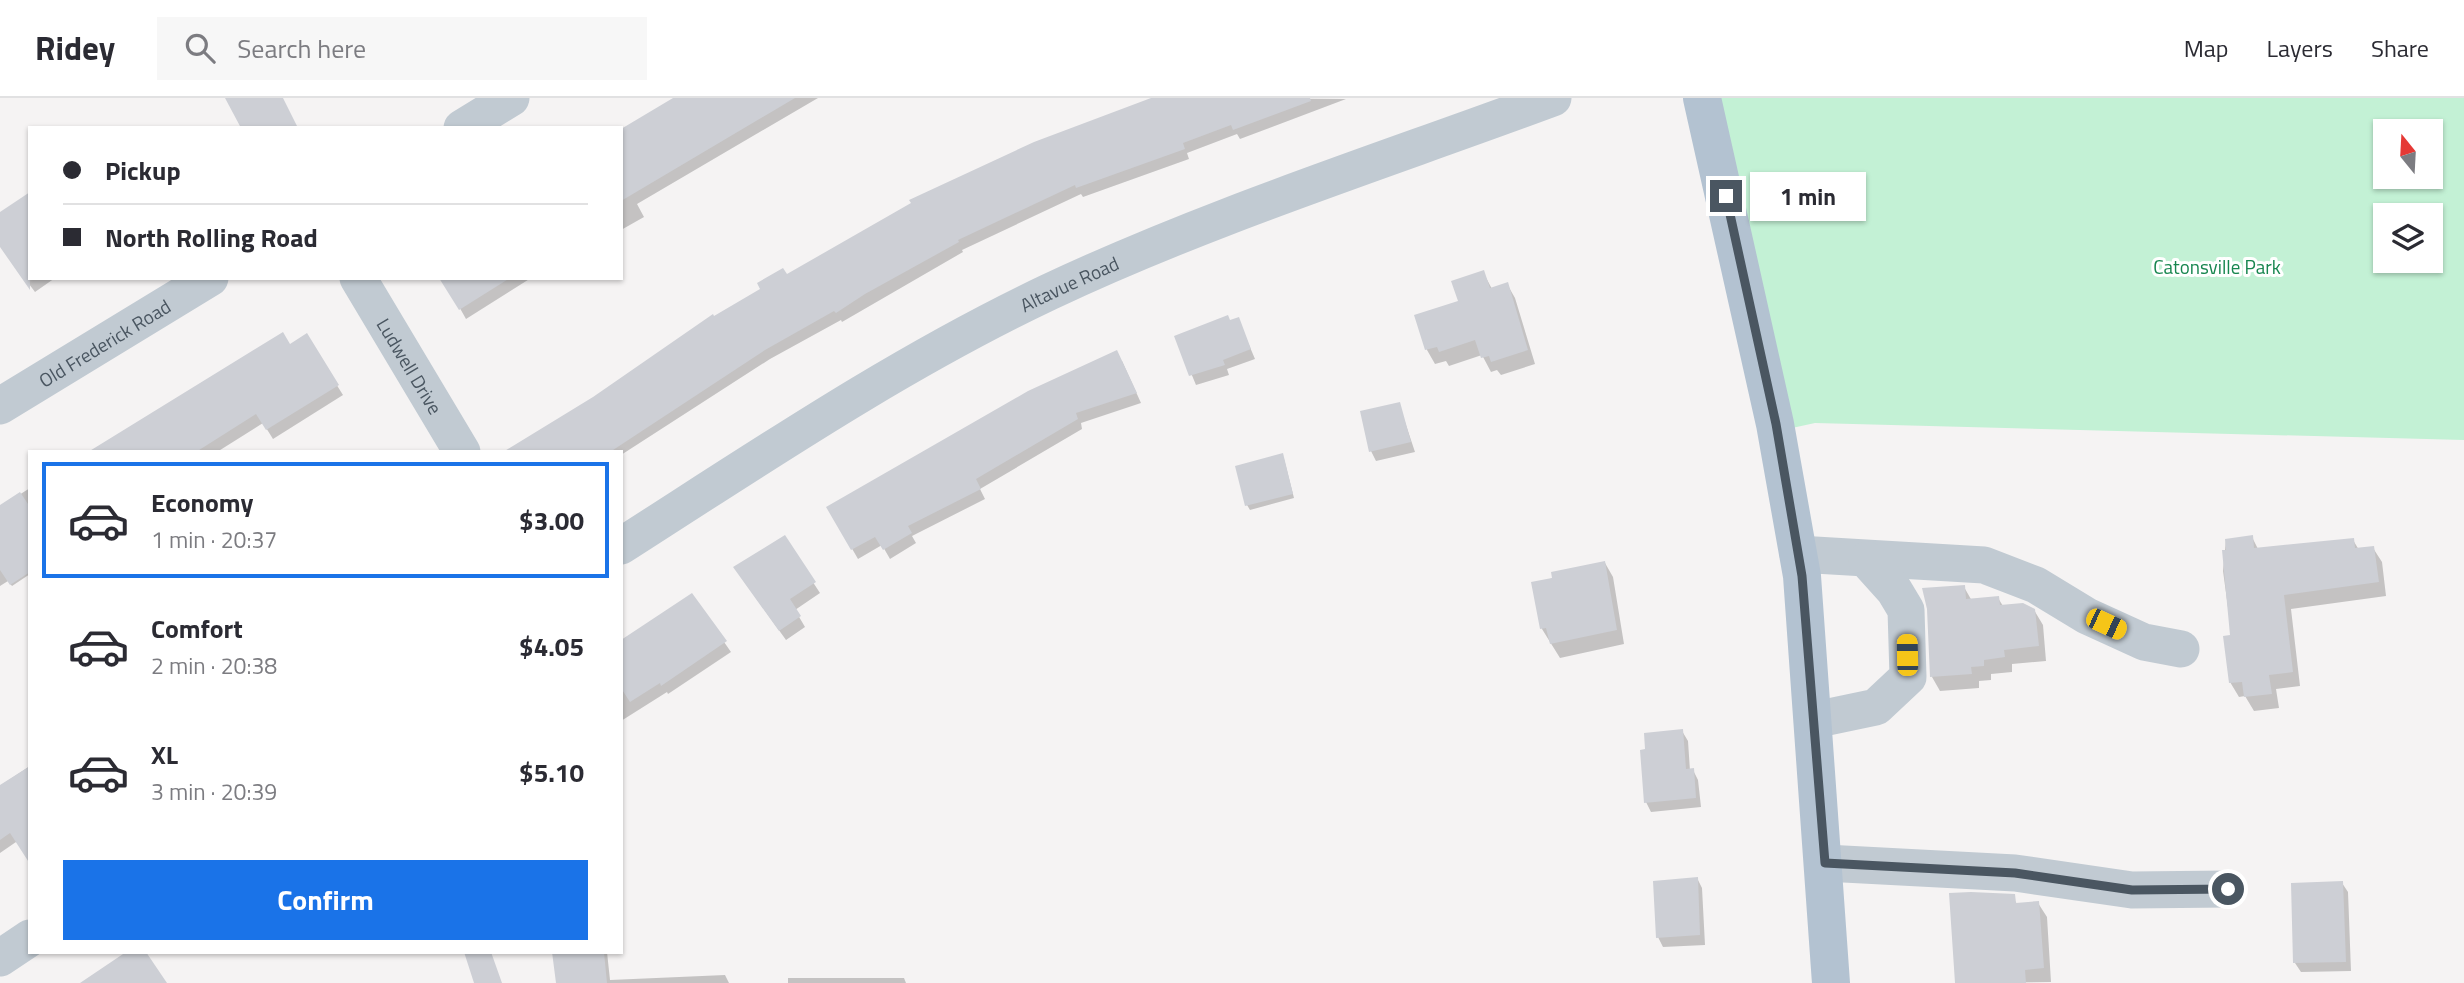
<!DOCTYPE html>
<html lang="en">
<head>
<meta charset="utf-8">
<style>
	:root { --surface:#fff; --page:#f7f7f7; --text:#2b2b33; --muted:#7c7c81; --line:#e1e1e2; --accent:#1a73e8 }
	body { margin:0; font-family:"Titillium Web",sans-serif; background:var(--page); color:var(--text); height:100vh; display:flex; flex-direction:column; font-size:26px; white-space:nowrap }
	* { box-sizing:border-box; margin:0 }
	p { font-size:23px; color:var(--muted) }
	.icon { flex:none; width:38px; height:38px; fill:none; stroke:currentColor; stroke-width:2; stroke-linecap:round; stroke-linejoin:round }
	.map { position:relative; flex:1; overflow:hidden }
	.sheet { position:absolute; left:28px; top:352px; width:595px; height:504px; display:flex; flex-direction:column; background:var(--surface); border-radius:0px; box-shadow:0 2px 5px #0004 }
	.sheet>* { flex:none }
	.guide { position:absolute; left:28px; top:28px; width:595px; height:154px; border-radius:0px; box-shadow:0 2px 5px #0004; display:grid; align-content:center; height:154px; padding:0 35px; background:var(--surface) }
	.needle { width:46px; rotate:342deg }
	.fabs { position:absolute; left:2373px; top:21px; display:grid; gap:14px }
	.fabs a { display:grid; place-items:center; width:70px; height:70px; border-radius:0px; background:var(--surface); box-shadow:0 2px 5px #0004; font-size:35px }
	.end { position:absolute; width:32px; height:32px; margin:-16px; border:9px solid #4a5661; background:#fff; box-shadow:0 0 0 4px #fff }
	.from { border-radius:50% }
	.bubble { position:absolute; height:49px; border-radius:0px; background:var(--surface); box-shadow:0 2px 5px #0004; font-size:23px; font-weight:700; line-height:49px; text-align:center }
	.car { position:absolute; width:21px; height:42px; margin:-21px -10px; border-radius:9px; box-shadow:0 0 5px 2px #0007; background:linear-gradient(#f5c518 24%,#345 0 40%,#f5c518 0 76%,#345 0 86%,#f5c518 0) }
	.guide b { display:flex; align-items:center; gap:24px; height:66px; font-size:26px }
	.guide b+b { border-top:2px solid var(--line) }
	.guide i { width:18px; height:18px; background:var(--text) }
	ul { padding:12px 0 0; list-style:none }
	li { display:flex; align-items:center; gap:21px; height:116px; margin:0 14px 10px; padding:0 21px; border:4px solid transparent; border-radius:0px }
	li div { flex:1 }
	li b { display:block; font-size:26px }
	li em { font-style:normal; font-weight:700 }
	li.current { border-color:var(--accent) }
	li>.icon { width:63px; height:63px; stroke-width:1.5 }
	.primary-button { display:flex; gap:14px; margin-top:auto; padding:14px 35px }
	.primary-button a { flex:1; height:80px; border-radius:0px; background:var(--accent); color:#fff; font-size:28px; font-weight:700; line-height:80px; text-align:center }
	header { display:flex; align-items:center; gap:42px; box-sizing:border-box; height:98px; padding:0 35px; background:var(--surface); border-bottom:2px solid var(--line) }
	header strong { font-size:33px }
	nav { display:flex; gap:38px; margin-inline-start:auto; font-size:24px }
	.search { width:490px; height:63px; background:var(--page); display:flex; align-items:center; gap:18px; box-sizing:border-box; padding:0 24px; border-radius:0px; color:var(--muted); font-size:26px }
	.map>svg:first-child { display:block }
</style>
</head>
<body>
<header>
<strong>Ridey</strong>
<div class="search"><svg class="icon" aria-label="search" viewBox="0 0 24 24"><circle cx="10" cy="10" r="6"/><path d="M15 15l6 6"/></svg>Search here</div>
<nav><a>Map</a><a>Layers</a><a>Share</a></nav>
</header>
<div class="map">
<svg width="2464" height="885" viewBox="0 0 2464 885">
	<rect width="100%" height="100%" fill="#f5f3f3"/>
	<path fill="#c3f1d5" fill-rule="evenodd" d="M1720,0h744v342l-649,-17 -23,5zM2385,33h46v46h-46zM2385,117h46v46h-46z"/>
	<path fill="#0003" d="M684,0h134l-181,106 7,13 -23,13v-99z
		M1155,0l191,1 -106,40 -3,-5 -50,19 2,6 -106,38 -2,-3 -119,56 1,2 -121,70 -1,-2 -71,39 -149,96v-3h-81l54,-54 120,-79 72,-43z
		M0,133l30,47h25l-20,14 -35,-47z
		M1483,174l9,17 15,-5 8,14 20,66 -34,11 -4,-5 -6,2 -9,-17 -33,11 -3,-5 -11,3 -8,-14 -11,-34 44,-14z
		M443,180h88l-65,41z
		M1238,221l17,40 -28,10 2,6 -33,10 -20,-48z
		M306,238l37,59 -70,44 -10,-16 -46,29h-127z
		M1122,263l19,42 -60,20 1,6 -102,60 5,10 -73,37 4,7 -26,16 -8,-14 -24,14 -30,-52z
		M1399,306l16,48 -39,9 -5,-10z
		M1284,361l10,39 -44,12 -3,-5z
		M30,390v86l-18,12 -4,-5 -8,5v-79z
		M2252,439l6,12 95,-9 6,10 14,-2 9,14 4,34 -95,13 9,77 -24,3 3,19 -25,3 -9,-15 -6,1 -9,-15 2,-45 -9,-66 3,-31z
		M784,440l36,55 -25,17 10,17 -19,13 -45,-63z
		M1605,465l8,14 11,67 -64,14 -18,-29 -9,-45z
		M1964,489l8,14 26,-3 5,8 31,4 9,15 3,36 -34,3v8l-21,2v6l-12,1v7l-39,3 -8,-14z
		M692,498l39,56 -63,42 -1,-2 -46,29v-80z
		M1682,633l6,10 2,30 3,-1 5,10 3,27 -50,5 -5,-10z
		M30,668v79l-14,-3 -16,11v-67z
		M1697,780l5,10 3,57 -42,2 -5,-10z
		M2342,785l6,9 3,79 -50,1 -6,-9z
		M2012,798l5,8 21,-1 9,14 4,65 -94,1z
		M554,854h53l3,28 115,-5 4,8h-171z
		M788,880h116l2,5h-118z"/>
	<path fill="#cdcfd5" d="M225,0h58l15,30h-57z
		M673,0h122l-174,103v-72z
		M1151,0h159l1,3 -78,29 -2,-5 -48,18 2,6 -109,39 -1,-3 -117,55 1,2 -94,52 -29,19 -2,-2 -69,39 -155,102h-107l90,-55 120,-83 1,2 46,-27 -3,-6 26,-15 4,6 124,-71 -2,-3 125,-58z
		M30,94v98l-30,-43v-35z
		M1484,172l6,18 18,-6 20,68 -37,12 -2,-6 -8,2 -6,-18 -36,12 -2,-5 -12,3 -11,-35 44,-14 -7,-20z
		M439,180h71l-51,32z
		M1228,217l2,5 9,-3 12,32 -28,11 2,5 -36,11 -15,-40z
		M283,234l7,12 17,-11 32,52 -73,45 -10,-16 -60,38h-108z
		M1117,252l20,43 -61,20 2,6 -102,60 5,10 -73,37 4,7 -29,17 -8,-13 -24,13 -25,-43 202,-116z
		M1400,304l11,40 -42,10 -9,-41z
		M1283,355l10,41 -48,12 -10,-40z
		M20,394l10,15v65l-20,13 -10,-15v-65z
		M785,437l31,47 -26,17 11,17 -22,15 -46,-64z
		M2253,437l1,13 100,-10 1,10 19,-2 5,36 -95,13 9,77 -24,3 3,19 -28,3 -2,-15 -13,1 -6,-47 7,-1 -8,-85h4l-1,-11z
		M1605,463l12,69 -67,14 -4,-16 -6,1 -9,-47 21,-4 -1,-6z
		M1965,487l1,14 33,-3 1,9 23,-2 12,6 4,37 -35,4 1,7 -21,3v6l-13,1 1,7 -42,3 -3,-68 -5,-21z
		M692,495l35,48 -66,45 -1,-3 -30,19 -9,-14v-48z
		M1683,631l3,40 8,-1 2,30 -52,5 -4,-53 5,-1 -1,-16z
		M30,668v98l-20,-31 -10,7v-55z
		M1698,779l2,58 -44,3 -3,-57z
		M2343,783l3,81 -53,1 -2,-80z
		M1971,794l44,2 1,9 23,-2 5,67 -19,2 1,13h-71l-6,-90z
		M126,854h20l21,31h-87z
		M464,854h27l11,31h-28z
		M552,854h52l3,31h-51z"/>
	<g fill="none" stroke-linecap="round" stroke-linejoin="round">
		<g stroke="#c1cad2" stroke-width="37">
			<path d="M462,30l49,-30"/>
			<path id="s1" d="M358,180l104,174"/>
			<path id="s2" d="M0,308l210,-128"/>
			<path id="s3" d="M621,448c139,-89 278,-183 428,-254 161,-76 337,-132 504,-194"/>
			<path d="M1798,456l186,11 52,20 51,31 57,26 37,7"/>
			<path d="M1814,622l62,-13 32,-30 -2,-67 -12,-20 -27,-30"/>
			<path d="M1825,765l190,10 117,17 96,-1"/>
			<path d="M0,860l30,-20"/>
		</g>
		<path stroke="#b3c2d1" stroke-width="38" d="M1702,0l73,326 27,152 29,407"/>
	</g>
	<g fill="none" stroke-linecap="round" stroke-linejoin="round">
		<path stroke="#4a5661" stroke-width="9" d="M1726,98l50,228 26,152 23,287 190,10 117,17 96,-1"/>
	</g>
	<g text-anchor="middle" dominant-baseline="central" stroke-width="6" stroke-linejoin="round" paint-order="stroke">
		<g font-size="19" fill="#17864f" stroke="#fff">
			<text x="2217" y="168">Catonsville Park</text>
		</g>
		<g font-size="19" fill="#4a5661" stroke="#fff">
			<text stroke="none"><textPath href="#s3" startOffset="520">Altavue Road</textPath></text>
			<text stroke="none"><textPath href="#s2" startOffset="122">Old Frederick Road</textPath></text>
			<text stroke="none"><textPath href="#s1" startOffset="102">Ludwell Drive</textPath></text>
		</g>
	</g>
</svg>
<div class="fabs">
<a><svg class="needle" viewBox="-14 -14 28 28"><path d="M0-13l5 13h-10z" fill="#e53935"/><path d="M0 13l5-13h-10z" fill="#7c7c81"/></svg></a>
<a><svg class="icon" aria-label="layers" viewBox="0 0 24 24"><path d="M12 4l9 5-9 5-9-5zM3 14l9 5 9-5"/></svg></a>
</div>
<i class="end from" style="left:2228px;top:791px"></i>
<i class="end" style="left:1726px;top:98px"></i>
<div class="bubble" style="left:1750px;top:74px;width:116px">1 min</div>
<i class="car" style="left:2106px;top:526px;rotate:115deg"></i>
<i class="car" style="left:1907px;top:557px;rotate:359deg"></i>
<div class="guide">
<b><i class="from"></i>Pickup</b>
<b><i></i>North Rolling Road</b>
</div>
<section class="sheet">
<ul>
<li class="current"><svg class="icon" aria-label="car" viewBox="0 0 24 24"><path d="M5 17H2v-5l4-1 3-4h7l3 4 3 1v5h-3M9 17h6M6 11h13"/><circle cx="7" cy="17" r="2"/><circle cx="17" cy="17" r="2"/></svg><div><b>Economy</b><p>1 min · 20:37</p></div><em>$3.00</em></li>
<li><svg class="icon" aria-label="car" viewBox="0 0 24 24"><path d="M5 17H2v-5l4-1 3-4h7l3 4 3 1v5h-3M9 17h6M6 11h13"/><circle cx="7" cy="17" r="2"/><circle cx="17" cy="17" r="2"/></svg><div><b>Comfort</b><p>2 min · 20:38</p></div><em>$4.05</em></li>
<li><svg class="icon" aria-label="car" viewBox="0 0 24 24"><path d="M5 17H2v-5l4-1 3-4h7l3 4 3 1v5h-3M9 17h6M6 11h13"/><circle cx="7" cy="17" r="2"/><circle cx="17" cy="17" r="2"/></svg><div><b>XL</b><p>3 min · 20:39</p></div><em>$5.10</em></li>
</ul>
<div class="primary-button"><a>Confirm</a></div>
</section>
</div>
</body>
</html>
